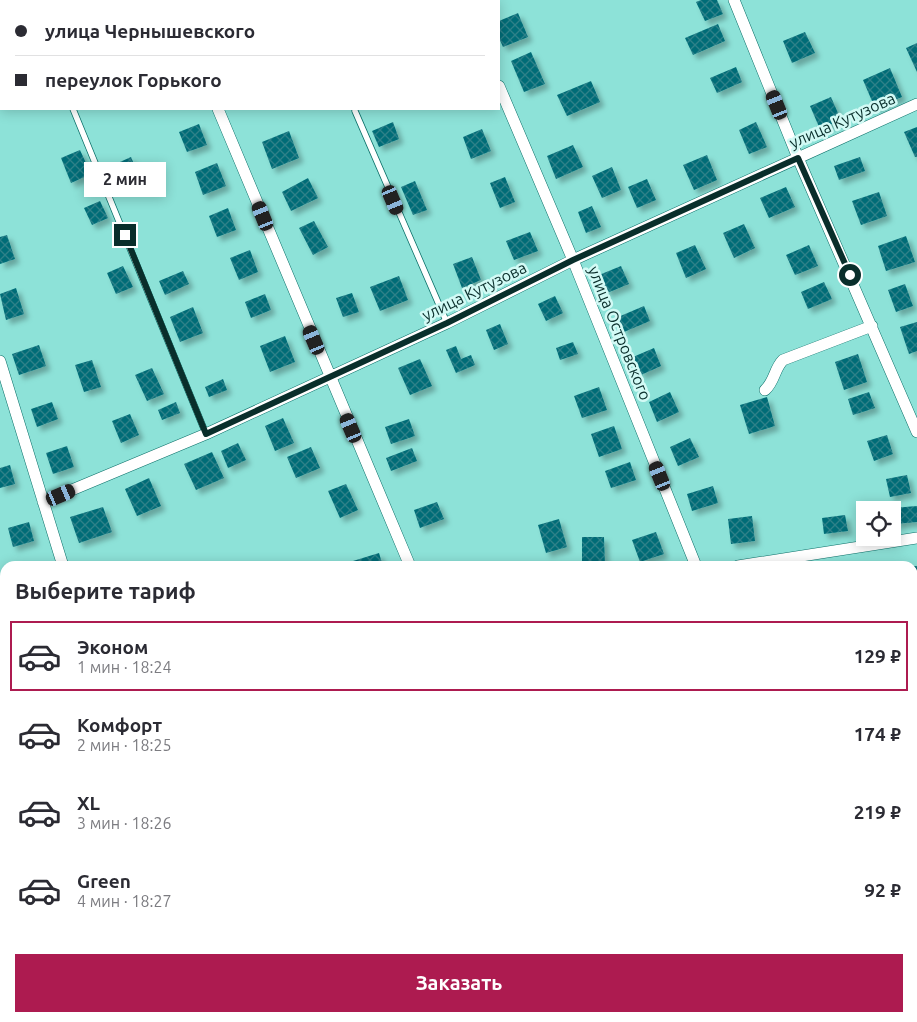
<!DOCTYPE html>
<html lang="ru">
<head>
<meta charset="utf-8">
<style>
	:root { --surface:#fff; --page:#f7f7f7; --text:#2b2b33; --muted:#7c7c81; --line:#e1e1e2; --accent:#ad1b50 }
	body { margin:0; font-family:Ubuntu,sans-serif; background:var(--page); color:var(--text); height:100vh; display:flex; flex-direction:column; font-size:19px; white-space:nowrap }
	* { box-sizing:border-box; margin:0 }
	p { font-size:16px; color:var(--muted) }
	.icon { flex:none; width:28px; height:28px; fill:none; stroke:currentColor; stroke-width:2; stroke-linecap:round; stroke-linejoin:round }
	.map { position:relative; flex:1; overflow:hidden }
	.sheet { position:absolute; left:0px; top:561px; width:918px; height:461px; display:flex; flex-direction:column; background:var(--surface); border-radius:15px 15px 0 0; box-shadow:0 2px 12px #0003 }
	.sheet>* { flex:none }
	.guide { position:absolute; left:0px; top:0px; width:500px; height:110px; box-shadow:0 2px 12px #0003; display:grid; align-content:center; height:110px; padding:0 15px; background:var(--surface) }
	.buttons { position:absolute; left:856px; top:501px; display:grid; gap:10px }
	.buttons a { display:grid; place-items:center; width:45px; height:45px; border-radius:0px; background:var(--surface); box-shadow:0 2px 12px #0003; font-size:25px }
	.end { position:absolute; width:22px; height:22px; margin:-11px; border:6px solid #092e2b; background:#fff; box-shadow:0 0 0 2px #fff }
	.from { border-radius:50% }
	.bubble { position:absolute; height:35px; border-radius:0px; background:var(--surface); box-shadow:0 2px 12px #0003; font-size:16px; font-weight:600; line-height:35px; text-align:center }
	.car { position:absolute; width:15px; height:30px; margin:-15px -8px; border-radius:6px; box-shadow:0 0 4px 1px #0007; background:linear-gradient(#222 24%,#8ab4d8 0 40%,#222 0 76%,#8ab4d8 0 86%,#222 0) }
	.guide b { display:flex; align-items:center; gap:18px; height:48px; font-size:19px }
	.guide b+b { border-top:1px solid var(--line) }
	.guide i { width:12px; height:12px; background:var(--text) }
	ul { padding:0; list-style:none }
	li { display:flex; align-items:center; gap:15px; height:70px; margin:0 10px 8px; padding:0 5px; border:2px solid transparent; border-radius:0px }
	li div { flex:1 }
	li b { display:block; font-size:19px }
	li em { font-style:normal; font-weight:600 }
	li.current { border-color:var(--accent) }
	li>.icon { width:45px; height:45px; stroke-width:1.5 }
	h2 { padding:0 15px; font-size:22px; line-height:60px }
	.cta { display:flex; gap:10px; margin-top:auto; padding:10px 15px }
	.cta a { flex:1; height:58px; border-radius:0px; background:var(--accent); color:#fff; font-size:20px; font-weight:600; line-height:58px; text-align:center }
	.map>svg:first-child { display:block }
</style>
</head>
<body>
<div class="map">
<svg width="917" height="1022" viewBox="0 0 917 1022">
	<defs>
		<pattern id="park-tufts" width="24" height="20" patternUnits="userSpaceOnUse" patternTransform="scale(1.25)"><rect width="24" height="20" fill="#caa279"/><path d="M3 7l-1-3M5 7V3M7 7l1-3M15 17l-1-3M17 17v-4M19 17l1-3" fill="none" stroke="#a28463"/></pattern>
		<pattern id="building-cross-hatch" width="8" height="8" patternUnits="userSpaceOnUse" patternTransform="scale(1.25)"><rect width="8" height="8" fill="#006c77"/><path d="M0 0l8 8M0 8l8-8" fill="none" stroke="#2d8189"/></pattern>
		<filter id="shadow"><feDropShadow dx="4.5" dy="4.5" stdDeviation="2.5" flood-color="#0004"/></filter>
	</defs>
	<rect width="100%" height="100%" fill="#8de2d8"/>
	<path fill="url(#park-tufts)" d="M917,946v76h-395l23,-4h367l1,-71z"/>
	<path fill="url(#building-cross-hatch)" filter="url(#shadow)" d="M701,0h16l6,14 -18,7 -9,-19z
		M518,13l10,24 -25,10 -4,-9v-17z
		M718,24l7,17 -32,14 -8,-17z
		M805,32l10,21 -23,10 -9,-22z
		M917,43v29l-11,-24z
		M531,52l14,32 -21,8 -13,-31z
		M736,67l6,15 -25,11 -7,-15z
		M890,68l12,29 -27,11 -12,-28z
		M591,81l9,21 -33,14 -10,-21z
		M831,97l10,23 -21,9 -10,-23z
		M393,122l6,17 -20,8 -7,-16z
		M756,122l11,25 -18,7 -10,-24z
		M199,124l8,21 -20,7 -8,-20z
		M917,127v30h-2l-11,-25z
		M482,129l9,22 -20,8 -8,-22z
		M289,131l10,27 -27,11 -10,-27z
		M573,145l10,22 -27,12 -9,-23z
		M80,150l11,24 -20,9 -10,-25z
		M707,155l10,25 -23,10 -11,-25z
		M131,157l9,21 -20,9 -9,-21z
		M860,157l5,14 -26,9 -5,-14z
		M217,163l9,23 -23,9 -8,-23z
		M612,167l9,23 -19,8 -10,-22z
		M505,177l10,25 -15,6 -10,-25z
		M308,178l10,20 -27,13 -9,-19z
		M647,179l9,21 -19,8 -9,-21z
		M415,181l12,29 -14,5 -12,-28z
		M786,187l9,20 -26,11 -9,-20z
		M879,192l8,24 -26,9 -9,-24z
		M100,201l8,17 -16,7 -8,-17z
		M592,206l9,21 -15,6 -8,-21z
		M228,208l8,22 -19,7 -8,-21z
		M314,221l14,26 -15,8 -14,-27z
		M744,224l11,24 -21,10 -11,-25z
		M530,232l8,19 -24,9 -8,-19z
		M7,235l8,24 -15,5v-27z
		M906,236l9,26 -29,9 -8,-25z
		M695,245l11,24 -20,9 -10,-25z
		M809,245l9,21 -23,9 -9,-20z
		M250,250l8,22 -19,8 -9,-22z
		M472,257l9,23 -19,8 -9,-24z
		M123,266l10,21 -17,7 -9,-21z
		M621,266l8,18 -22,9 -8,-18z
		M183,271l6,13 -24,11 -6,-14z
		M399,276l9,24 -28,11 -10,-24z
		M824,282l8,17 -24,10 -7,-17z
		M905,284l8,22 -17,6 -8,-22z
		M16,288l8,26 -18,6 -6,-26z
		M352,293l7,19 -16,5 -7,-19z
		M265,294l6,16 -20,8 -6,-16z
		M555,296l8,17 -17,8 -8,-17z
		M644,306l6,15 -26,11 -6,-15z
		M193,307l10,26 -23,9 -10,-25z
		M917,322v29l-8,3 -9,-27z
		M500,324l8,20 -14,6 -8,-20z
		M285,336l10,26 -25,10 -10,-26z
		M573,342l5,12 -18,6 -4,-12z
		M39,345l7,21 -27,9 -7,-21z
		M456,346l5,13 10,-4 4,10 -19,8 -10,-23z
		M654,348l7,18 -20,9 -8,-18z
		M858,354l9,28 -23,8 -9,-28z
		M420,359l12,27 -22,9 -12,-27z
		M92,360l9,27 -17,5 -9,-27z
		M152,368l12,26 -17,7 -12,-26z
		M223,379l4,11 -18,7 -4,-10z
		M599,387l8,23 -25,8 -8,-22z
		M670,392l9,20 -22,10 -8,-20z
		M869,392l6,16 -22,7 -5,-16z
		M767,397l8,29 -26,8 -9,-29z
		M52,402l6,17 -21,8 -6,-18z
		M176,402l4,11 -18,7 -4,-10z
		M130,414l9,21 -18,8 -9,-22z
		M283,418l11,25 -19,8 -10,-25z
		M409,419l6,17 -24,8 -6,-17z
		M614,426l8,23 -23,8 -8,-23z
		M887,435l6,19 -19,7 -7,-20z
		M690,438l9,19 -21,9 -8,-19z
		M238,443l8,17 -18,8 -7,-17z
		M67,446l7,21 -21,7 -7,-21z
		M311,447l9,21 -24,10 -9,-21z
		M412,448l5,13 -26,10 -5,-13z
		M212,452l12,26 -28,12 -12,-26z
		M630,462l6,18 -25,8 -6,-17z
		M10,465l5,19 -15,4v-20z
		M907,475l4,18 -21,4 -4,-18z
		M149,478l12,28 -24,10 -12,-27z
		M346,484l12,26 -18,8 -12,-27z
		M713,486l5,17 -26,8 -5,-17z
		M437,502l7,17 -24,9 -6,-18z
		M917,506v16l-22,2 -2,-16z
		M103,507l9,25 -33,11 -9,-26z
		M845,515l3,16 -24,3 -2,-16z
		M752,516l3,25 -24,3 -3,-25z
		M559,519l8,28 -21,6 -8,-28z
		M29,522l5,19 -21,6 -5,-19z
		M656,532l8,22 -24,8 -8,-22z
		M582,537h22l1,29h-23z
		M379,553l4,13h-28l-2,-5z
		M912,566h5v21h-5z
		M912,685h5v19l-5,1z
		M912,741h2l3,11v15l-5,1z
		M5,760v29l-1,1 -4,-29z
		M5,988v23l-5,1v-23z"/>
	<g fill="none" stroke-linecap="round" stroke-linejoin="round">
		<g stroke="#0a6f68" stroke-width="7">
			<path id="lane" d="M73,109l133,325
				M355,111l92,212"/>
		</g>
		<g stroke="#0a6f68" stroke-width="12">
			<path id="street" d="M173,0l1,1
				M462,0l1,1
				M734,0l64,158 119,274
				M146,1l4,-1
				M0,61l1,-1
				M499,86l74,174 123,306
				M218,109l192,457
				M0,361l63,205
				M765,390c10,-9 9,-21 18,-30l89,-34
				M43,502l163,-68 241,-111 126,-63 344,-156
				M738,566l179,-28
				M912,665l5,-1
				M0,691l5,-1
				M912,803l5,-1
				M0,820l5,-1
				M0,914l5,17
				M912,917l5,-1
				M0,962l5,-1
				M30,1018l2,4
				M879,1018l3,4
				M260,1022l28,-4"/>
		</g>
		<use href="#lane" stroke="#fff" stroke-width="5.5"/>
		<use href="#street" stroke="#fff" stroke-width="11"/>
	</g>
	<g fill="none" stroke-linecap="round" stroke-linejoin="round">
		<path stroke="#092e2b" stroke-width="6" d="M125,235l81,199 241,-111 126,-63 225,-102 52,117"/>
	</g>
	<g text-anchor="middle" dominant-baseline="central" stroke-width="5" stroke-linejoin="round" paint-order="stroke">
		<g font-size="16" fill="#092e2b" stroke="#d2faf5">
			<text transform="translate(842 120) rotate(-24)">улица Кутузова</text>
			<text transform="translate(474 291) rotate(-26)">улица Кутузова</text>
			<text transform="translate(620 333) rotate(68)">улица Островского</text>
		</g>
	</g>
</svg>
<div class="buttons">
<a><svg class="icon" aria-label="locate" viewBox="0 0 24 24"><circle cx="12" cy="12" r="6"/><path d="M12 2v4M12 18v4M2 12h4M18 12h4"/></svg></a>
</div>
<i class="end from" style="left:850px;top:275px"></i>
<i class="end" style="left:125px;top:235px"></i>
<div class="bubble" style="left:84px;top:162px;width:82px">2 мин</div>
<i class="car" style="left:777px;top:105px;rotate:338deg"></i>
<i class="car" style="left:393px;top:200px;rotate:157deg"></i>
<i class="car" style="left:263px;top:216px;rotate:338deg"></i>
<i class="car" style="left:314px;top:340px;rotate:337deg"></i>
<i class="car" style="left:351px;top:428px;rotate:337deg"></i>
<i class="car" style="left:660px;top:476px;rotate:338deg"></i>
<i class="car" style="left:61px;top:495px;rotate:67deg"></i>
<div class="guide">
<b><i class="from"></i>улица Чернышевского</b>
<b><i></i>переулок Горького</b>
</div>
<section class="sheet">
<h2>Выберите тариф</h2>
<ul>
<li class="current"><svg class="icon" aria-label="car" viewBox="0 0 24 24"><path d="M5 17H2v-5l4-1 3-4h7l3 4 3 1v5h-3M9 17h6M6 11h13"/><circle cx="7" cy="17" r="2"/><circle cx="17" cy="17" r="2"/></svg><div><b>Эконом</b><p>1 мин · 18:24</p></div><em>129 ₽</em></li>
<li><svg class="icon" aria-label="car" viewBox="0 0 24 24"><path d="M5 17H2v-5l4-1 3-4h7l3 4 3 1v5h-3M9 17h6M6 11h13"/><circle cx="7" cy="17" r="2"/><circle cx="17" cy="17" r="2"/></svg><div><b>Комфорт</b><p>2 мин · 18:25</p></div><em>174 ₽</em></li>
<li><svg class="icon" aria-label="car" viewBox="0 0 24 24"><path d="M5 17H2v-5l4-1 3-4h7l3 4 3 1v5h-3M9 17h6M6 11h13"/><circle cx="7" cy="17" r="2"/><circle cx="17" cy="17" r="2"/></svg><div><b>XL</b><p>3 мин · 18:26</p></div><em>219 ₽</em></li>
<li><svg class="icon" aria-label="car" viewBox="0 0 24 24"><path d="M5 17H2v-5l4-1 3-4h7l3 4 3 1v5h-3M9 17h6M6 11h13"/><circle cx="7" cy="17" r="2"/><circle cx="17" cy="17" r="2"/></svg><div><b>Green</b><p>4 мин · 18:27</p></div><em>92 ₽</em></li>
</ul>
<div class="cta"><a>Заказать</a></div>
</section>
</div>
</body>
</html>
